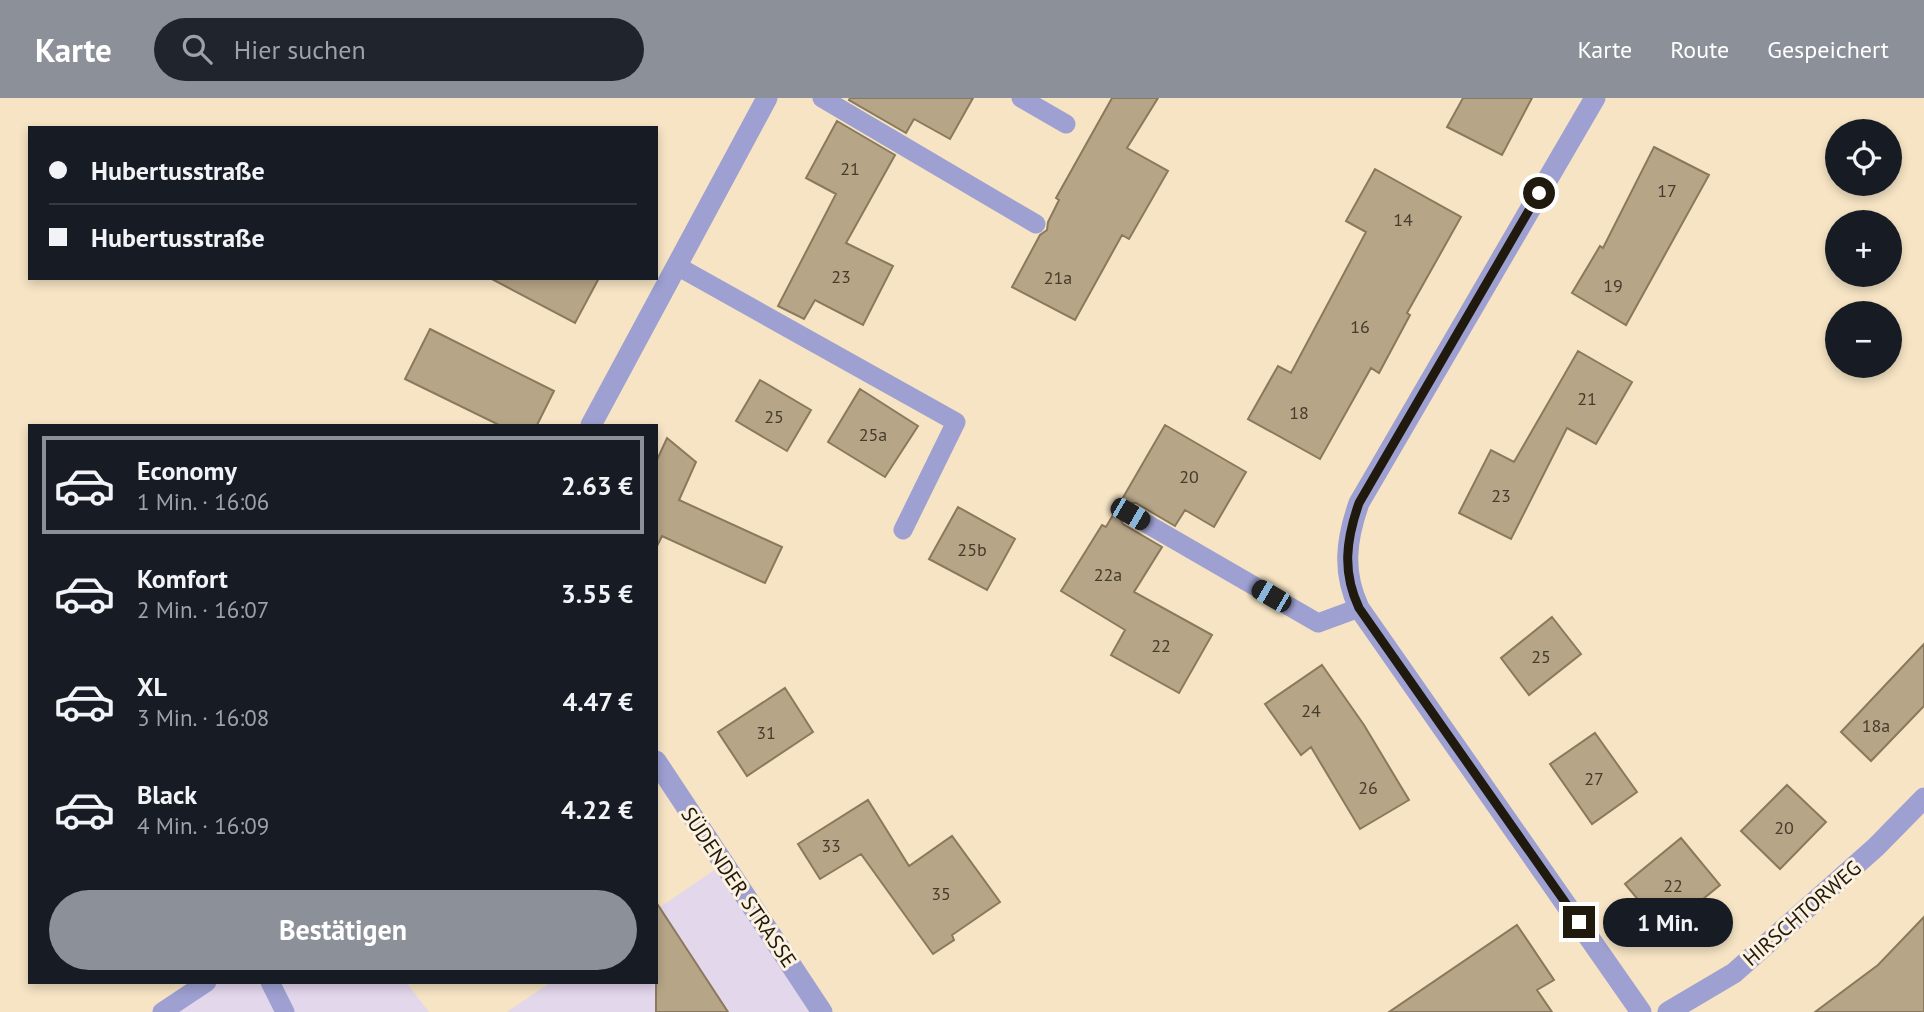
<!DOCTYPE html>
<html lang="de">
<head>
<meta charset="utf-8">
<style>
	:root { --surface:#171b24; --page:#20242c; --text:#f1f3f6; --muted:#9ea1a6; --line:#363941; --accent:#8c9099 }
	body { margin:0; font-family:"PT Sans",sans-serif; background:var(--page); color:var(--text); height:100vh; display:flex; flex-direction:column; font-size:26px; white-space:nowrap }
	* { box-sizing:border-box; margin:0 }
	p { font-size:23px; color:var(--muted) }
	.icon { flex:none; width:38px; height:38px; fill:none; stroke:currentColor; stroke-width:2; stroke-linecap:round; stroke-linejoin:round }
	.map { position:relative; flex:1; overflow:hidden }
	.panel { position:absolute; left:28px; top:326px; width:630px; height:560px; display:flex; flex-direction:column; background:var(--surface); border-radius:0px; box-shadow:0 4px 10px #0003 }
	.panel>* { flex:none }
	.top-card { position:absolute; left:28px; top:28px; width:630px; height:154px; border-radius:0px; box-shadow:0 4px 10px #0003; display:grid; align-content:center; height:154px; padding:0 21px; background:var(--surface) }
	.buttons { position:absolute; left:1825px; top:21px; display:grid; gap:14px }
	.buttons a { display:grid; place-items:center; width:77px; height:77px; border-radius:50%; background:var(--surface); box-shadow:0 4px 10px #0003; font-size:35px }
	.end { position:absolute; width:32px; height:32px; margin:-16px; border:9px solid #20190d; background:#fff; box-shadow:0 0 0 4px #fff }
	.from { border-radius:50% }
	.bubble { position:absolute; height:49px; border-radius:24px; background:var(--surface); box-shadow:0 4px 10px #0003; font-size:23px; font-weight:700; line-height:49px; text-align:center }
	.car { position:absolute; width:21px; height:42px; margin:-21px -10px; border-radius:9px; box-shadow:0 0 5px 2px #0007; background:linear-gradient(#222 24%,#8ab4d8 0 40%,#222 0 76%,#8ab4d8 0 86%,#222 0) }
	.top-card b { display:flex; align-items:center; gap:24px; height:66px; font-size:26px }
	.top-card b+b { border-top:2px solid var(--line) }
	.top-card i { width:18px; height:18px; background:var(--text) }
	ul { padding:12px 0 0; list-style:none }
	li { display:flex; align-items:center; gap:21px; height:98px; margin:0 14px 10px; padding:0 7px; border:4px solid transparent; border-radius:0px }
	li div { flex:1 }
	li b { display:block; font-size:26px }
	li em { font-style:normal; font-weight:700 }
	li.on { border-color:var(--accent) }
	li>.icon { width:63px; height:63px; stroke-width:1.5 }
	.cta { display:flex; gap:14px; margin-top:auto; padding:14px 21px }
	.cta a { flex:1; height:80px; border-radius:42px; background:var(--accent); color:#fff; font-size:28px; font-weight:700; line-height:80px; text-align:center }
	header { display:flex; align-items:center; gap:42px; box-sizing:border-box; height:98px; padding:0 35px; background:var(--accent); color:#fff }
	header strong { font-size:33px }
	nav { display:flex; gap:38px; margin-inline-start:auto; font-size:24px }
	.search { width:490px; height:63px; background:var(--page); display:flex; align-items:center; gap:18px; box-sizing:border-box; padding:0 24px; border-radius:38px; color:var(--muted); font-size:26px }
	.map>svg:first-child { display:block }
</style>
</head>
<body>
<header>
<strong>Karte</strong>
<div class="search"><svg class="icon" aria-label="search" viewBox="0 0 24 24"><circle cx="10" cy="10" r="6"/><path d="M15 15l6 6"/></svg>Hier suchen</div>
<nav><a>Karte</a><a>Route</a><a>Gespeichert</a></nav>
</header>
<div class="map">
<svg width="1924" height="914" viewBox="0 0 1924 914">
	<rect width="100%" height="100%" fill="#f6e4c4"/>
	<path fill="#e3d7ec" d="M723,766l99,148h-315l44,-30h105v-72z
		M211,884h195l23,30h-259z"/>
	<path fill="#b7a587" stroke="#8a795c" stroke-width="2" d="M850,0h123l-23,41 -36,-20 -8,14 -57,-33z
		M1112,0h46l-31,50 41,23 -39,68 -7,-4 -47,85 -63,-33 28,-52 7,-5 1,-8 11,-22 -3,-2z
		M1463,0h69l-30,57 -55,-28z
		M837,23l58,34 -49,88 47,23 -30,59 -48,-25 -11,19 -26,-13 58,-112 -30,-16z
		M1654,49l55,28 -83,150 -54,-32 28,-47 3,2z
		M1375,71l86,48 -54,96 3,2 -31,58 -8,-5 -51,91 -72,-40 30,-53 13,7 75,-141 -20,-11z
		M490,180h109l-24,45z
		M430,231l124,62 -17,34h-38l-94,-46z
		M1578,253l54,31 -36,62 -29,-16 -56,111 -52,-26 32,-63 23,12z
		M760,282l51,30 -24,41 -51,-30z
		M860,291l58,37 -33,51 -57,-35z
		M1165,327l81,47 -32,55 -29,-17 -10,16 -39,-23h-11l-6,5 -1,7 5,9 39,23 -28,45 78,43 -33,58 -68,-38 14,-25 -64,-39 41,-66 4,2z
		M667,340l29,24 -17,38 103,47 -17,36 -103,-47 -6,12v-86z
		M958,409l57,32 -28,51 -58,-31z
		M1552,519l29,37 -52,41 -28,-37z
		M1924,546v62l-53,55 -30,-29z
		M1322,567l42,60 45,75 -49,29 -49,-82 -10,8 -36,-51z
		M785,590l28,44 -66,44 -29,-44z
		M1595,635l42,59 -45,32 -42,-60z
		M1787,687l39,37 -46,47 -39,-38z
		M868,702l41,66 43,-30 48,66 -48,33 2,5 -21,14 -72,-100 -41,25 -22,-35z
		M1681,740l39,47 -56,46 -39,-47z
		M656,804l72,110h-72z
		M1924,819v95h-109l63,-47z
		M1517,827l37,55 -17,10 15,22h-163z"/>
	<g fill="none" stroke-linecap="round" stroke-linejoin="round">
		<path stroke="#9da0d1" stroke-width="19" d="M822,0l214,126
			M1021,0l45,26
			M677,168l279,156 -53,108
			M1130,416l188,109 41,-15
			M270,884l15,30
			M162,914l45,-30"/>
		<path stroke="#9da0d1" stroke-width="21" d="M1595,0l-236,405c-13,37 -17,69 0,105l282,404
			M591,327l176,-327
			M656,663l166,251
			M1668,914l66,-39 142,-126 48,-49"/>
	</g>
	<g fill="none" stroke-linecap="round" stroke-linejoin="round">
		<path stroke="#20190d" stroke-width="9" d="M1539,95l-180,310c-13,37 -17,69 0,105l220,314"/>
	</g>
	<g text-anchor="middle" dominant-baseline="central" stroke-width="6" stroke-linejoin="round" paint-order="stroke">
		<g font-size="18" fill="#463c2c">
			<text x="850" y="70">21</text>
			<text x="1667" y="92">17</text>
			<text x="1403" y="121">14</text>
			<text x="841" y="178">23</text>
			<text x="1058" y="179">21a</text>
			<text x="1613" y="187">19</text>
			<text x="1360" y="228">16</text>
			<text x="1587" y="300">21</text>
			<text x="1299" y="314">18</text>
			<text x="774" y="318">25</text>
			<text x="873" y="336">25a</text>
			<text x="1189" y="378">20</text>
			<text x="1501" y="397">23</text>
			<text x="972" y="451">25b</text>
			<text x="1108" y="476">22a</text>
			<text x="1161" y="547">22</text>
			<text x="1541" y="558">25</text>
			<text x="1311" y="612">24</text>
			<text x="1876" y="627">18a</text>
			<text x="766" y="634">31</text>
			<text x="1594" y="680">27</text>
			<text x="1368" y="689">26</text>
			<text x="1784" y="729">20</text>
			<text x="831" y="747">33</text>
			<text x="1673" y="787">22</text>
			<text x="941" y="795">35</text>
		</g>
		<g font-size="21" fill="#20190d" stroke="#fdf2df">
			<text transform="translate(739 789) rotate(56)">SÜDENDER STRASSE</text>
			<text transform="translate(1802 815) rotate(-41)">HIRSCHTORWEG</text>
		</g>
	</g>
</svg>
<div class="buttons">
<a><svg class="icon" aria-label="locate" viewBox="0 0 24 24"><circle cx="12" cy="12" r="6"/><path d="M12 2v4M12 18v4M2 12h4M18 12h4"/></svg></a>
<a>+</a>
<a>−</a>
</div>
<i class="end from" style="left:1539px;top:95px"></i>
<i class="end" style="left:1579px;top:824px"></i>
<div class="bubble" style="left:1603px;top:800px;width:130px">1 Min.</div>
<i class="car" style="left:1130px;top:416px;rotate:120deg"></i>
<i class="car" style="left:1271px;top:498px;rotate:300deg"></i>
<div class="top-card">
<b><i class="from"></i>Hubertusstraße</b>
<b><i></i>Hubertusstraße</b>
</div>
<section class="panel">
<ul>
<li class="on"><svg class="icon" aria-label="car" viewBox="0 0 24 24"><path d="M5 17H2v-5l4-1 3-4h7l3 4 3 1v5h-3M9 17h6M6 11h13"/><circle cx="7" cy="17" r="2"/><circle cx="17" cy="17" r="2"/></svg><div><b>Economy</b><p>1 Min. · 16:06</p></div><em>2.63 €</em></li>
<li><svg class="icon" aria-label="car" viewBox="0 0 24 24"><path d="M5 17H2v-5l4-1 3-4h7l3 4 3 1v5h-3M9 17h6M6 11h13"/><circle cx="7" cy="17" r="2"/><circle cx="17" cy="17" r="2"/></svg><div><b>Komfort</b><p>2 Min. · 16:07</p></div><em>3.55 €</em></li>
<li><svg class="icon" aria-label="car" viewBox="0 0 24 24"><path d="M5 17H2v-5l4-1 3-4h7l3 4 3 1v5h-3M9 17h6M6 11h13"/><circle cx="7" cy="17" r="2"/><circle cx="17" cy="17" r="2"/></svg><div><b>XL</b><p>3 Min. · 16:08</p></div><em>4.47 €</em></li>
<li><svg class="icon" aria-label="car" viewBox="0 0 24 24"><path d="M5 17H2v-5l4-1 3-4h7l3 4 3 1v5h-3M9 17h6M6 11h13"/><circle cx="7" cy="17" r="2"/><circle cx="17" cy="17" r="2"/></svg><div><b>Black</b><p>4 Min. · 16:09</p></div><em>4.22 €</em></li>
</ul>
<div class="cta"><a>Bestätigen</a></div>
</section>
</div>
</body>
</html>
